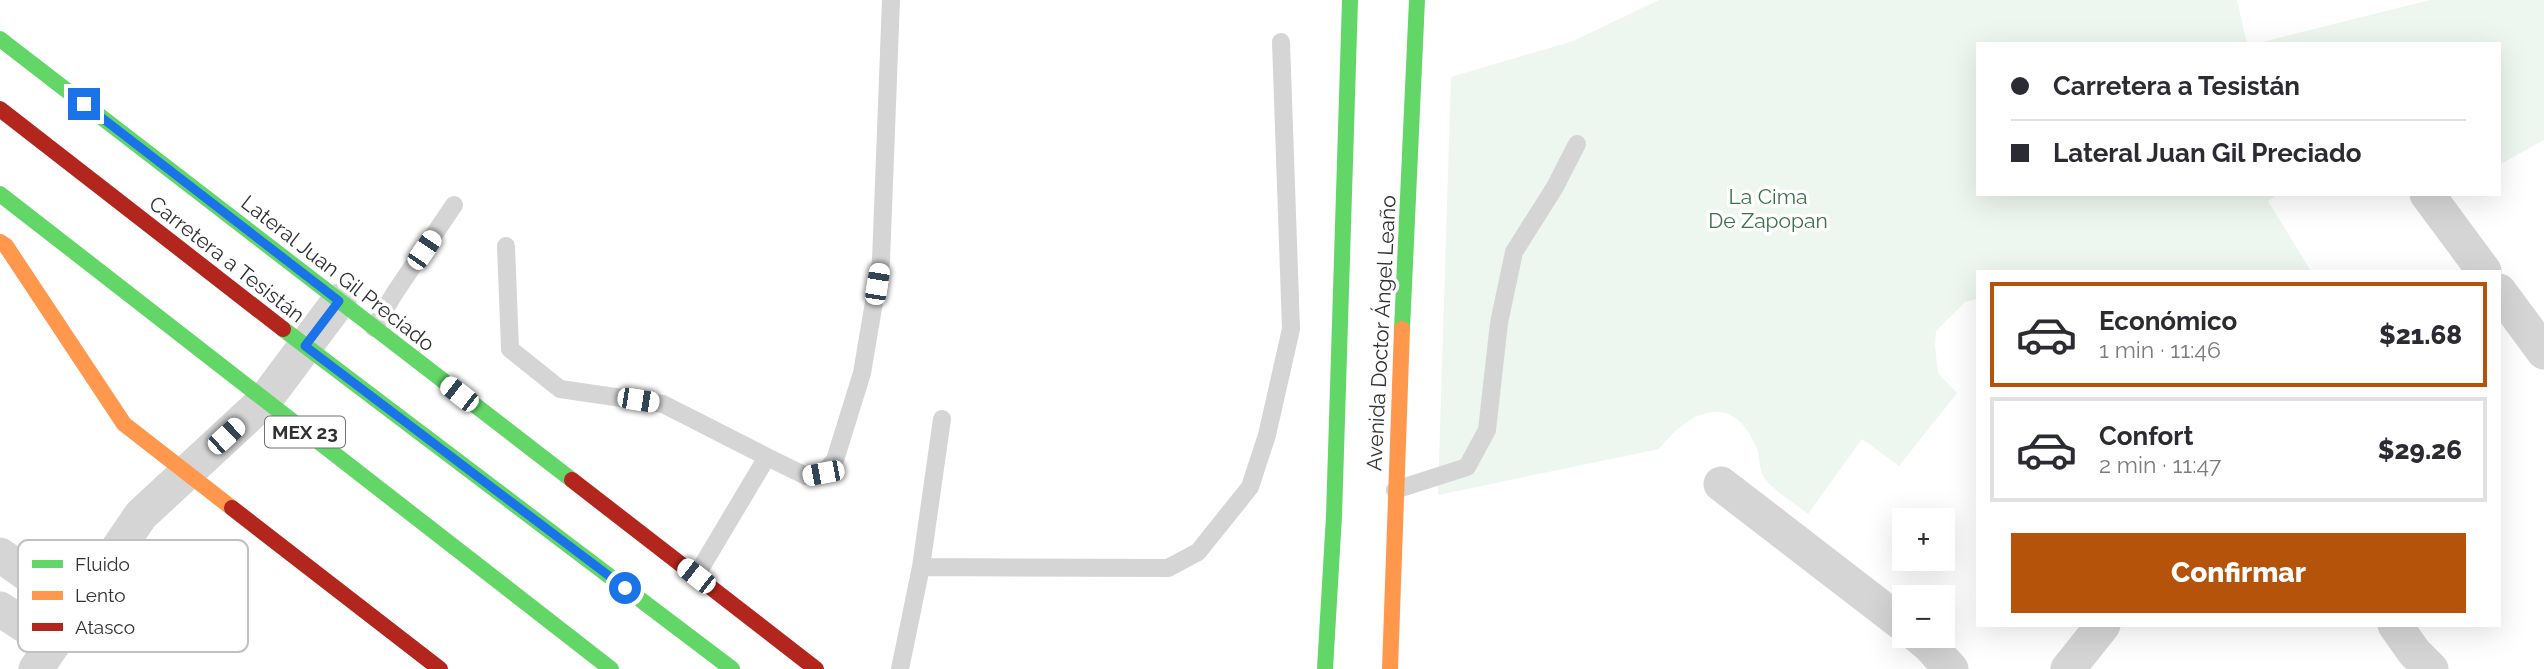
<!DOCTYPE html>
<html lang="es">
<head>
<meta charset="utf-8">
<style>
	:root { --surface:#fff; --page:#f2f2f3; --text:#2b2b33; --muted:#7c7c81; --line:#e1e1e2; --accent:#b45309 }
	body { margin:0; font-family:Raleway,sans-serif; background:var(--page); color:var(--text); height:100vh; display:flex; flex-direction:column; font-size:26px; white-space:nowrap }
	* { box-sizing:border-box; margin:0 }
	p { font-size:23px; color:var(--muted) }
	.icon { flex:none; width:38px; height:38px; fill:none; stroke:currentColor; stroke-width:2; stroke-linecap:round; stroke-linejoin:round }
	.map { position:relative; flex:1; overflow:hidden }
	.side { position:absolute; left:1976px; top:270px; width:525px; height:357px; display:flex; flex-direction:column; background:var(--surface); border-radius:0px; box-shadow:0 7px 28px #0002 }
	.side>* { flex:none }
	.banner { position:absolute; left:1976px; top:42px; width:525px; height:154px; border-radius:0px; box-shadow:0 7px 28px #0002; display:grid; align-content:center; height:154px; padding:0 35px; background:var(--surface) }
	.controls { position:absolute; left:1892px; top:508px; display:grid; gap:14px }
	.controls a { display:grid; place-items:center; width:63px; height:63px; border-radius:0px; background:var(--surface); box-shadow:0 7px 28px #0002; font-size:35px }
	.end { position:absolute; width:32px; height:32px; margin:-16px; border:9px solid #1a73e8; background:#fff; box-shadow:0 0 0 4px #fff }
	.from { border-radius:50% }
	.car { position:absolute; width:21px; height:42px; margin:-21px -10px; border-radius:9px; box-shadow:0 0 5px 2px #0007; background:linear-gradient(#fff 24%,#345 0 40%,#fff 0 76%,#345 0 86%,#fff 0) }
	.banner b { display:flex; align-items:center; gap:24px; height:66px; font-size:26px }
	.banner b+b { border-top:2px solid var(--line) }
	.banner i { width:18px; height:18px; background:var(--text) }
	ul { padding:12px 0 0; list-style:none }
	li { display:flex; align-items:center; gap:21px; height:105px; margin:0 14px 10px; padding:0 21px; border:4px solid var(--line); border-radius:0px }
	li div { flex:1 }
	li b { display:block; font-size:26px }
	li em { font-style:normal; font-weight:800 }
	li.current { border-color:var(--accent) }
	li>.icon { width:63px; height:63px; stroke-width:1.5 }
	.action { display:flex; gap:14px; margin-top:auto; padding:14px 35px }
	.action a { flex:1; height:80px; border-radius:0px; background:var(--accent); color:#fff; font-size:28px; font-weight:800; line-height:80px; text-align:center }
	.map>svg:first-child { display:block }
</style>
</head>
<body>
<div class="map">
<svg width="2544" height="669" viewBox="0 0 2544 669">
	<rect width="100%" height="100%" fill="#fff"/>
	<path fill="#edf6ef" d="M1659,0h578l10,44h-269v150h301l-11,7 43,70h-333l-1,28 -12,3 -29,29 -1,15 3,27 19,20 -58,73 -37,-27 -54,75c-14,-11 -31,-21 -42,-34 -7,-7 -6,-22 -9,-31 -24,-59 -67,-39 -98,0l-221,46 13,-418 122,-36z
		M2430,0h114v140l-45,25v-121h-245z"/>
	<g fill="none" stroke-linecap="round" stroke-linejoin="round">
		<path stroke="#d5d5d5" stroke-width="18" d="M506,246l4,103 50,40 103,15 104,53
			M374,328l20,-34 60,-89
			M1395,490l72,-23 20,-37 12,-107 15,-71 41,-65 22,-43
			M921,567l21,-148
			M696,576l71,-119 39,19 17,-3 12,-13 27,-87 19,-112 10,-261
			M900,669l21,-102 247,1 30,-16 52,-65 17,-52 24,-106 -10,-287"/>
		<path stroke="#d5d5d5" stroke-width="35" d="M2427,194l57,77
			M2499,291l45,61
			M1721,484l183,141
			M0,555l77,54
			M0,609l53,35
			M2395,625l19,27 17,17
			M1917,635l12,10 22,24
			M36,669l105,-154 124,-115 74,-99
			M2068,669l35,-44"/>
		<path stroke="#63d668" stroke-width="16" d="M0,39l572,441
			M0,194l611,475
			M283,329l449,340
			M1402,329l15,-329
			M1325,669l9,-153 16,-516"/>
		<path stroke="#ff974d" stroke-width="16" d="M0,242l6,4 118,178 108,84
			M1390,669l12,-340"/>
		<path stroke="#b3261e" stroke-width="16" d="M0,109l283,220
			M572,480l244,189
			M232,508l208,161"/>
	</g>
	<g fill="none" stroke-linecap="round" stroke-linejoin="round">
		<path stroke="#1a73e8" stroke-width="9" d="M84,104l255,197 -34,45 320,242"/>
	</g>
	<g text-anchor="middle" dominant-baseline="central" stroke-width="7" stroke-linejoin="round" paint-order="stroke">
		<rect fill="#fff" stroke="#6f6f6f" stroke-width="2" x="265" y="416.5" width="80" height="31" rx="5"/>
		<g font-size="19" font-weight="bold" fill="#313131">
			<text x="305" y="432">MEX 23</text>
		</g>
		<g font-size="21" fill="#3a704c" stroke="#fff">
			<text x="1768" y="196">La Cima<tspan x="1768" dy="24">De Zapopan</tspan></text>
		</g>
		<g font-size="21" fill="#313131" stroke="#fff">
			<text transform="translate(227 259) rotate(38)">Carretera a Tesistán</text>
			<text transform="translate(338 273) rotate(38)">Lateral Juan Gil Preciado</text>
			<text transform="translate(1381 333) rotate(-87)">Avenida Doctor Ángel Leaño</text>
		</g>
	</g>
	<rect x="18" y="540" width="230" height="112" rx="10" fill="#fff" stroke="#c1c1c1" stroke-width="2"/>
	<rect x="32" y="560" width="31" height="8" fill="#63d668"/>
	<rect x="32" y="591" width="31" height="9" fill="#ff974d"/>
	<rect x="32" y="623" width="31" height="8" fill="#b3261e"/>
	<g font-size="19" fill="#313131">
		<text x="75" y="571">Fluido</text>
		<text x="75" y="602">Lento</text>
		<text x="75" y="634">Atasco</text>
	</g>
</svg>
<div class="controls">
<a>+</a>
<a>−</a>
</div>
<i class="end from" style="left:625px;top:588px"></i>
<i class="end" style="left:84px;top:104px"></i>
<i class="car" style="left:424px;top:250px;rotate:34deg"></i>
<i class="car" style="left:877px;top:284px;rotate:9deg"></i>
<i class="car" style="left:459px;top:394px;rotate:308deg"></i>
<i class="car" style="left:638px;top:400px;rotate:99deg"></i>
<i class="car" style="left:226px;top:436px;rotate:47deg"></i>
<i class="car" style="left:823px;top:473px;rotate:259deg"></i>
<i class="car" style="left:696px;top:576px;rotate:308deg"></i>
<div class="banner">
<b><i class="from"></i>Carretera a Tesistán</b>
<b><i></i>Lateral Juan Gil Preciado</b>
</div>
<section class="side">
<ul>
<li class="current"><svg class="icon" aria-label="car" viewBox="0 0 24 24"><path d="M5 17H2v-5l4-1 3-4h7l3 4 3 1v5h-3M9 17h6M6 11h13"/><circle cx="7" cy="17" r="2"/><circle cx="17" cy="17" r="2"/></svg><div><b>Económico</b><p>1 min · 11:46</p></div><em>$21.68</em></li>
<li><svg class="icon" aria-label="car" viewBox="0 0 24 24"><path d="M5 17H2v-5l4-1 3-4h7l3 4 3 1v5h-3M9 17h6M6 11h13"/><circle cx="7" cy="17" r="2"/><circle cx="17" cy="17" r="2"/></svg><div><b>Confort</b><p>2 min · 11:47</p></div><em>$29.26</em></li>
</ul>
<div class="action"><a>Confirmar</a></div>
</section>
</div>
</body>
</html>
